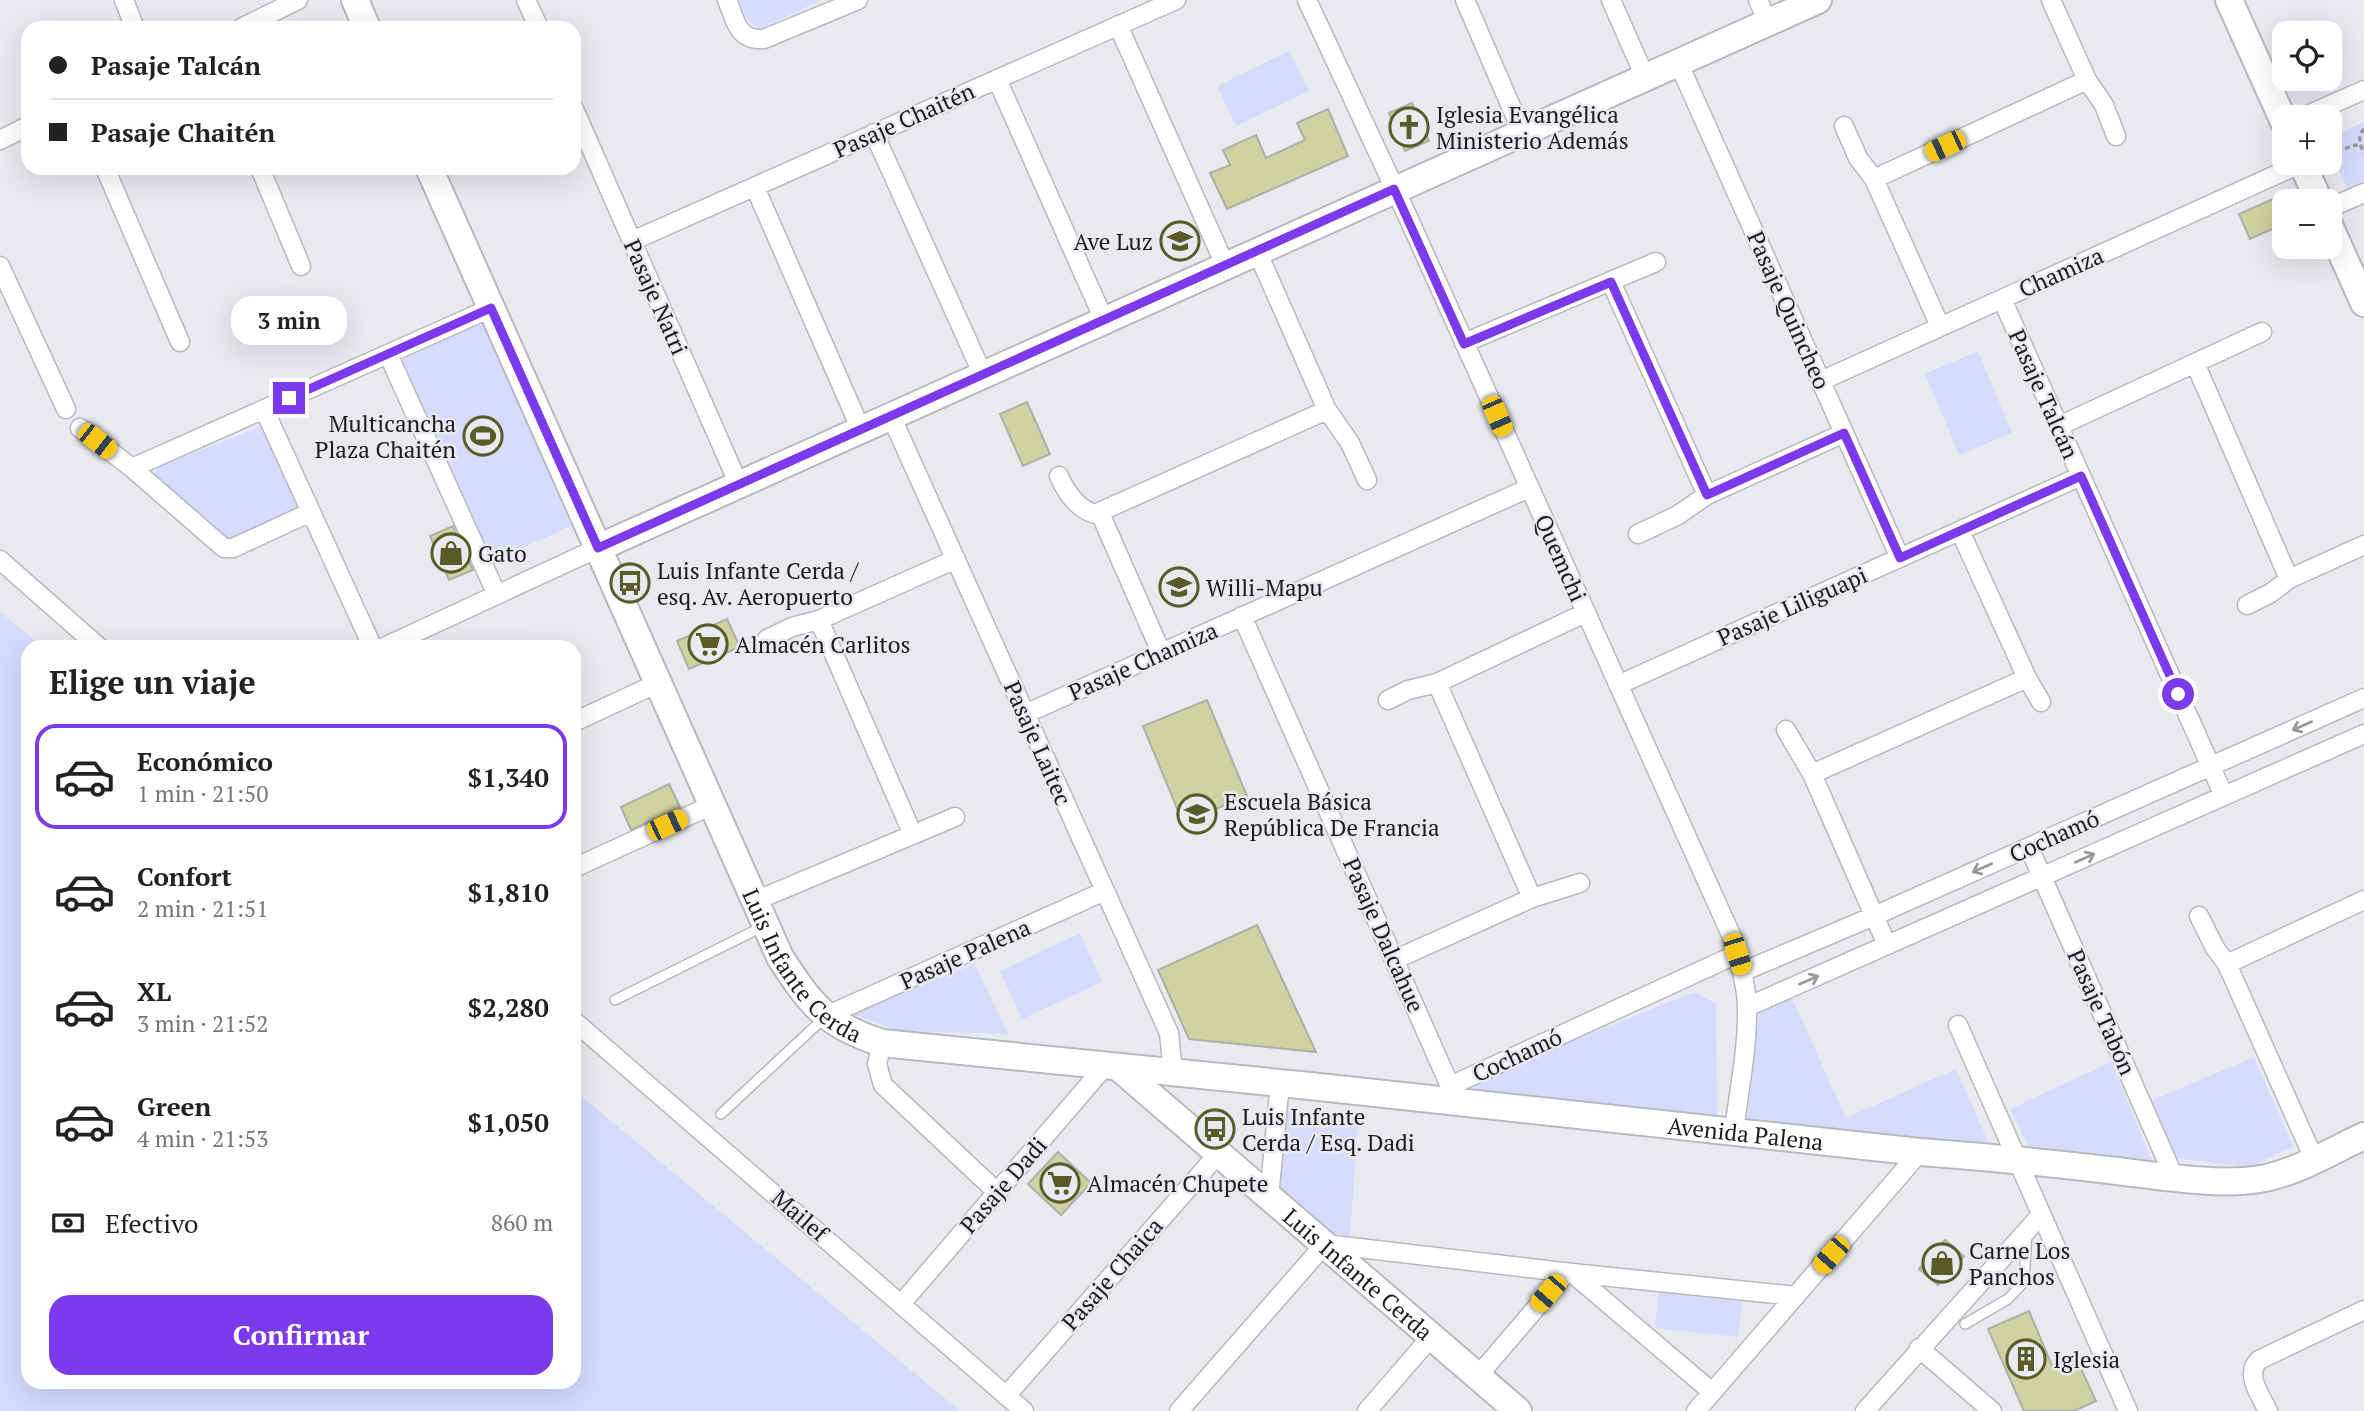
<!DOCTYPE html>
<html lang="es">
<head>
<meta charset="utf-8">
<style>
	:root { --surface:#fff; --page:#f6f6f6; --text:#222; --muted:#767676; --line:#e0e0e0; --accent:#7c3aed }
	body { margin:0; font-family:"PT Serif",serif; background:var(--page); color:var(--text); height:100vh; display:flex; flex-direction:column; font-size:26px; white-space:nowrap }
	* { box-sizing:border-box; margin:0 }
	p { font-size:23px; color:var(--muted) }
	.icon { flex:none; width:38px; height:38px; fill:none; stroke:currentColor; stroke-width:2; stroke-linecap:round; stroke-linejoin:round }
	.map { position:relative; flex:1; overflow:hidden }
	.panel { position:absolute; left:21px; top:640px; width:560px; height:749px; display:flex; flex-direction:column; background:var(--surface); border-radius:21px; box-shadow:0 7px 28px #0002 }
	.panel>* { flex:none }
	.hud { position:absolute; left:21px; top:21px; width:560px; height:154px; border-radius:21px; box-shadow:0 7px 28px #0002; display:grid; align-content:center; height:154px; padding:0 28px; background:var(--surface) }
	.buttons { position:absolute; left:2272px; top:21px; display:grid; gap:14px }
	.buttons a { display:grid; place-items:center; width:70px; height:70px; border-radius:14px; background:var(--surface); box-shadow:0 7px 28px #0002; font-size:35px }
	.end { position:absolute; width:32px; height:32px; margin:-16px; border:9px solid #7c3aed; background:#fff; box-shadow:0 0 0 4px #fff }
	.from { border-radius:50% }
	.bubble { position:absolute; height:49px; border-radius:21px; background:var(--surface); box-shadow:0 7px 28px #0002; font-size:23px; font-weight:700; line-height:49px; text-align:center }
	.car { position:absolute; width:21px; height:42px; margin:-21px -10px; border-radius:9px; box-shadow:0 0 5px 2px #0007; background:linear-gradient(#f5c518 24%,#345 0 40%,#f5c518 0 76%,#345 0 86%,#f5c518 0) }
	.hud b { display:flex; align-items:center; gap:24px; height:66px; font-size:26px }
	.hud b+b { border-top:2px solid var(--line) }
	.hud i { width:18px; height:18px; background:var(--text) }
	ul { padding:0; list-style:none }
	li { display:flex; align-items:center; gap:21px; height:105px; margin:0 14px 10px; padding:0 14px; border:4px solid transparent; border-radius:21px }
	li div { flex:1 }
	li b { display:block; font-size:26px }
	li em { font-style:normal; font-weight:700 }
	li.current { border-color:var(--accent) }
	li>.icon { width:63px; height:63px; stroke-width:1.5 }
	h2 { padding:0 28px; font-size:32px; line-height:84px }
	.pay { display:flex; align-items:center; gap:18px; height:77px; padding:0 28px; font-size:26px }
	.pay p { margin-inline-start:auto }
	.cta { display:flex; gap:14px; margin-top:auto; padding:14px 28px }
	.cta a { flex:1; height:80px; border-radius:21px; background:var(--accent); color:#fff; font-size:28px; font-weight:700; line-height:80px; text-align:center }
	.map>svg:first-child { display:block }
</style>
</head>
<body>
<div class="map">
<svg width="2364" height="1411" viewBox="0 0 2364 1411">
	<rect width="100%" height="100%" fill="#e9eaf0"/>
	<path fill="#d6dafd" d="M738,0h83l-62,30 -11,-10z
		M1289,51l20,40 -73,35 -19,-40z
		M2364,122v60l-16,8 -19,-43v-9z
		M483,322l88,204 -80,36 -94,-200z
		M1978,351l34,82 -53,22 -34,-81z
		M266,424l39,87 -75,30 -76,-64 3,-9z
		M0,612l43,35 -15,1v734h546v-292l386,321h-960z
		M1080,933l22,49 -80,37 -22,-48z
		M975,964l33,70 -109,-3 -52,-19z
		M1694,992l22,11 1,115 -241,-28 -1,-9z
		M1792,998l54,120 110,-49 36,81 -245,-30 12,-107z
		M2254,1057l39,89 -42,21 -77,-9 -24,-57z
		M2111,1062l41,98 -124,-14 -18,-37z
		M1284,1108l74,10 -8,119 -20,-5 -55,-43z
		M1659,1285l84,10 -5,42 -83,-9z"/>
	<path fill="#ced2a0" stroke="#adaea8" stroke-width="2" d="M1412,103l17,38 -24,10 -16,-38z
		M1328,109l20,47 -121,53 -17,-36 20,-8 -7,-15 33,-15 10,23 39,-18 -8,-17z
		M2273,199l11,25 -34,15 -11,-25z
		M1027,402l23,52 -27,12 -23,-52z
		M453,526l20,44 -24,10 -19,-44z
		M727,619l13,28 -51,22 -12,-28z
		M1207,700l40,96 -64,27 -40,-97z
		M669,784l11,23 -49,23 -10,-23z
		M1257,925l59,127 -127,-13 -31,-69z
		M1058,1152l33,31 -30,32 -33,-31z
		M1945,1240l19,16 -26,29 -19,-16z
		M2029,1311l24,57 23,-10 20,43 -22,10h-50l-36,-82z"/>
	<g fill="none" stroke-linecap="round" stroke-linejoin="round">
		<g stroke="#b8b9be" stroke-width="12">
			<path id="lane" d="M615,1000l149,-74
				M721,1114l103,-96
				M1965,1324l43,-25 16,-17 3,-50"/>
		</g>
		<g stroke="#b8b9be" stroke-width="21">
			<path id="street" d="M124,0l11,28
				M526,0l13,28
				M727,0c9,21 10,41 37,39l94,-39
				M1307,0l100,215 325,722c7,23 14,45 15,69 1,41 -8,84 -13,125
				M1465,0l57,132
				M1611,0l34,77
				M1758,0l10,22
				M2051,0l36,80 17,25 12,31
				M1118,25l107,240
				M241,28l57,-28
				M1678,62l222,496
				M997,79l107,241
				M574,109l165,376
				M2303,117l61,-27
				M1844,126l14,32 16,21 66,147
				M874,133l109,242
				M0,140l28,-14
				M105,168l75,174
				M260,168l41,98
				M1874,179l213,-99
				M755,187l106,243
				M2329,208l35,-15
				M632,241l544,-241
				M1257,251l70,159 23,33 17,37
				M0,266l66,143
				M1611,282l96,213
				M2002,299l222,497
				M1464,343l192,-81
				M388,354l109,241
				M2195,363l94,216
				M1821,381l481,-218
				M264,409l109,239
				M891,416l278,617 4,40
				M2059,426l203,-94
				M80,428l52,40 92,80h9l78,-36
				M132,468l359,-160
				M1059,476c7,16 18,33 36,38l232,-104
				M1100,513l61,139
				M1960,531l67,147 14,24
				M1638,534l40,-19 29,-20 137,-62
				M0,560l100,88
				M2247,605l24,-12 18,-14 75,-34
				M1242,616l208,470v16
				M819,620l94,215
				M767,639l25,-12 27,-7 137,-61
				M382,648l216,-100
				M1437,683l95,215
				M1618,685l463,-209
				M1388,700l20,-10 29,-7 148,-70
				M1025,714l504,-226
				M574,722l84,-39
				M1786,730l26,44 75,171
				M1812,774l215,-96
				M2029,847l145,330
				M574,868l138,-63
				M755,901l200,-84
				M2199,916l16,32 12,16 87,195
				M1394,960l138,-62 48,-15
				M2227,964l137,-64
				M1742,972l132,-56 490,-218
				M1747,1007l617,-273
				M826,1016l279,-125
				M574,1021l450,390
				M1958,1025l170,386
				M882,1043l-5,21 6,21 114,107
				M1450,1086l287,-132
				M1269,1197l11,-114
				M1572,1273l140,119
				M901,1304l205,-239
				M1919,1348l73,63
				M1477,1377l89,-104
				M1006,1396l213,-243
				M1179,1411l146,-167 247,29 224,23
				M1367,1411l64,-74
				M1696,1411l224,-259
				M1865,1411l176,-196
				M2268,1411c-7,-15 -24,-37 -9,-51l105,-50"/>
		</g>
		<g stroke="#b8b9be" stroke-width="30">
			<g id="secondary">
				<path d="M355,0l12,28"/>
				<path d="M2229,0l55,122"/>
				<path d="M2302,163l17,38"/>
				<path id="s1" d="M429,168l351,789c31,48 46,68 102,86l428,43 610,66c66,5 131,11 197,19 43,5 101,15 143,8 36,-6 71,-28 104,-43"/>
				<path d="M2329,225l35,78"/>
				<path d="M598,548l1220,-548"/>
				<path id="s2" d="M1118,1067l400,344"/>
			</g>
		</g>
		<path stroke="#97979c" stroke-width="3.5" stroke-dasharray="5 3.5" stroke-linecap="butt" d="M2364,129c-7,7 -4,16 0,24
			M2329,154l30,-10"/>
		<use href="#lane" stroke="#fff" stroke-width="9"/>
		<use href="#street" stroke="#fff" stroke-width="18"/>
		<use href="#secondary" stroke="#fff" stroke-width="26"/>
	</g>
	<defs><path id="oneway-shaft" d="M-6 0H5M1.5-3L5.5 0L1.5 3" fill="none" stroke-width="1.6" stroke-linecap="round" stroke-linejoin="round" transform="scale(1.75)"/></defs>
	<g stroke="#99999a">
		<use href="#oneway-shaft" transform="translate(2302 726) rotate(156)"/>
		<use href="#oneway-shaft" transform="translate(2085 858) rotate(-24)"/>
		<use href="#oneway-shaft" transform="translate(1982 868) rotate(156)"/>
		<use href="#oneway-shaft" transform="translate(1809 980) rotate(-24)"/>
	</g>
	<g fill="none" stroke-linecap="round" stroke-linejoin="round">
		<path stroke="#7c3aed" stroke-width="9" d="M289,398l202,-90 107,240 796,-359 70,155 147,-62 96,213 137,-62 56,125 181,-82 97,218"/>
	</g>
	<defs>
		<g id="church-ring" transform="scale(2.0125)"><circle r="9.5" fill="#e9eaf0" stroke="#595b28" stroke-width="1.5"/><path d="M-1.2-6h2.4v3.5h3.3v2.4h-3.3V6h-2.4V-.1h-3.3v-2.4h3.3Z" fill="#595b28"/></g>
		<g id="school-ring" transform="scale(2.0125)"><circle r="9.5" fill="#e9eaf0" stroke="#595b28" stroke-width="1.5"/><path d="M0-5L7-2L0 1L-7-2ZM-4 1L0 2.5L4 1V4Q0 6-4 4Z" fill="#595b28"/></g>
		<g id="stadium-ring" transform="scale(2.0125)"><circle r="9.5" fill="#e9eaf0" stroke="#595b28" stroke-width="1.5"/><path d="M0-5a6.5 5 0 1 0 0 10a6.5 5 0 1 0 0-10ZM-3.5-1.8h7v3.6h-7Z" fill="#595b28"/></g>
		<g id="shop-ring" transform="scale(2.0125)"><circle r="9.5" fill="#e9eaf0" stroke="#595b28" stroke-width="1.5"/><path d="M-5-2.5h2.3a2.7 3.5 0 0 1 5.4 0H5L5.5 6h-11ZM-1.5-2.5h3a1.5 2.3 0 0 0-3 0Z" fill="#595b28"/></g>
		<g id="bus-ring" transform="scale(2.0125)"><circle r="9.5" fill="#e9eaf0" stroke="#595b28" stroke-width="1.5"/><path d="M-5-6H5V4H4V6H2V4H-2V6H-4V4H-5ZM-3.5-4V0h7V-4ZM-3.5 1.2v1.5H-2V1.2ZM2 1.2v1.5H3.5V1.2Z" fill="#595b28"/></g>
		<g id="supermarket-ring" transform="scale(2.0125)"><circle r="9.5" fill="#e9eaf0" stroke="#595b28" stroke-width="1.5"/><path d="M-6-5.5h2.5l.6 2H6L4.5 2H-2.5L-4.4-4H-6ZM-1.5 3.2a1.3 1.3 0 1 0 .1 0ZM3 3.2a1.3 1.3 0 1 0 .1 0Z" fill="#595b28"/></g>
		<g id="building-ring" transform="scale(2.0125)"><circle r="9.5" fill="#e9eaf0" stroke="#595b28" stroke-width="1.5"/><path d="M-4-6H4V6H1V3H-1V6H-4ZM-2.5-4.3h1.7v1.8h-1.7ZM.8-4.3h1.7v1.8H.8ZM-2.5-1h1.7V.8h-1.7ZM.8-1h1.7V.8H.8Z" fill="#595b28"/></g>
	</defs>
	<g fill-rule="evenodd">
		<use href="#church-ring" x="1409" y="127"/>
		<use href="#school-ring" x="1180" y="241"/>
		<use href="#stadium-ring" x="483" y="436"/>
		<use href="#shop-ring" x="451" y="553"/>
		<use href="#bus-ring" x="630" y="583"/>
		<use href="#school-ring" x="1179" y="587"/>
		<use href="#supermarket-ring" x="708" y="644"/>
		<use href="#school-ring" x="1197" y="814"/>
		<use href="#bus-ring" x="1215" y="1129"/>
		<use href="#supermarket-ring" x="1060" y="1183"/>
		<use href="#shop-ring" x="1942" y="1263"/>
		<use href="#building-ring" x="2026" y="1359"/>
	</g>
	<g text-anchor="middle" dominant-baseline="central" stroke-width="5" stroke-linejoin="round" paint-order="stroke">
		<g font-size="23" fill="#1c1c1e" stroke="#e9eaf0" text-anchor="start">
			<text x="1436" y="114">Iglesia Evangélica<tspan x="1436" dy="26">Ministerio Además</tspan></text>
			<text x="1153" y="241" text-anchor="end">Ave Luz</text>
			<text x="456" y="423" text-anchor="end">Multicancha<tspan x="456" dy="26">Plaza Chaitén</tspan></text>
			<text x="478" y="553">Gato</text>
			<text x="657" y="570">Luis Infante Cerda /<tspan x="657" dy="26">esq. Av. Aeropuerto</tspan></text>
			<text x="1206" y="587">Willi-Mapu</text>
			<text x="735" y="644">Almacén Carlitos</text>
			<text x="1224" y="801">Escuela Básica<tspan x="1224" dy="26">República De Francia</tspan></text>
			<text x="1242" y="1116">Luis Infante<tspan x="1242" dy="26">Cerda / Esq. Dadi</tspan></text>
			<text x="1087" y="1183">Almacén Chupete</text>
			<text x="1969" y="1250">Carne Los<tspan x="1969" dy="26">Panchos</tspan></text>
			<text x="2053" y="1359">Iglesia</text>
		</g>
		<g font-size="23" fill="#1c1c1e" stroke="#e9eaf0">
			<text transform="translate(904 120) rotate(-24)">Pasaje Chaitén</text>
			<text transform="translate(2061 272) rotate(-24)">Chamiza</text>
			<text transform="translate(656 297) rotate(66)">Pasaje Natri</text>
			<text transform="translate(1789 310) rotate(66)">Pasaje Quincheo</text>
			<text transform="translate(2044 394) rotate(66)">Pasaje Talcán</text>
			<text transform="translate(1561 558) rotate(66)">Quemchi</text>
			<text transform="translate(1792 606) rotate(-24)">Pasaje Liliguapi</text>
			<text transform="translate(1143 661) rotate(-24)">Pasaje Chamiza</text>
			<text transform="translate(1038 743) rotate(66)">Pasaje Laitec</text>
			<text transform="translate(2054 836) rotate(-24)">Cochamó</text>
			<text transform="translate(1384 935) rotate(66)">Pasaje Dalcahue</text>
			<text transform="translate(965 954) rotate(-24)">Pasaje Palena</text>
			<text stroke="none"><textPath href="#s1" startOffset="884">Luis Infante Cerda</textPath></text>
			<text transform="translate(2102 1012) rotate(66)">Pasaje Tabón</text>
			<text transform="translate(1517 1055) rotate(-25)">Cochamó</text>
			<text stroke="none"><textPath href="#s1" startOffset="1869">Avenida Palena</textPath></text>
			<text transform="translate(1003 1185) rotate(-49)">Pasaje Dadi</text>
			<text transform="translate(800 1215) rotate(41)">Mailef</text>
			<text stroke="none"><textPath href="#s2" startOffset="317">Luis Infante Cerda</textPath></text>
			<text transform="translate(1112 1274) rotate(-49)">Pasaje Chaica</text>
		</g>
	</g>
</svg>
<div class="buttons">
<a><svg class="icon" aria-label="locate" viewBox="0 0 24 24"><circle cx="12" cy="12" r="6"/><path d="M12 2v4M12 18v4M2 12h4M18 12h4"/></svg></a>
<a>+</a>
<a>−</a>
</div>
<i class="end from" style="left:2178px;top:694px"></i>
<i class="end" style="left:289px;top:398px"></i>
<div class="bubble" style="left:231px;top:296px;width:116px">3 min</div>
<i class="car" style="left:1945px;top:146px;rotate:245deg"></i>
<i class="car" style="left:1497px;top:416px;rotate:156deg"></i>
<i class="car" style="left:97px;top:441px;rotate:128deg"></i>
<i class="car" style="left:667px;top:825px;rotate:65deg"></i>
<i class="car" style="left:1737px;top:954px;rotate:163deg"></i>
<i class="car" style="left:1831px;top:1255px;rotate:221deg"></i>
<i class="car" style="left:1548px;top:1293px;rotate:221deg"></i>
<div class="hud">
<b><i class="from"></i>Pasaje Talcán</b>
<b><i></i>Pasaje Chaitén</b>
</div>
<section class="panel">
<h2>Elige un viaje</h2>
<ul>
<li class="current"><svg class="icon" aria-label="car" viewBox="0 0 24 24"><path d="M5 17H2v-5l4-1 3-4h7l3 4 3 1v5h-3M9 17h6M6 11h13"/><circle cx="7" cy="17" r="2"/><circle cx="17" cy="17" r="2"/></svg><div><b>Económico</b><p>1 min · 21:50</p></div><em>$1,340</em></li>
<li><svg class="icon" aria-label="car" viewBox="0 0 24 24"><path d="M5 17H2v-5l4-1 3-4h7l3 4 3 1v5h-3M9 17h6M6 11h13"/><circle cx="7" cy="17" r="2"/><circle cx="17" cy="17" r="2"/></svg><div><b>Confort</b><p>2 min · 21:51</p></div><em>$1,810</em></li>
<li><svg class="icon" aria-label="car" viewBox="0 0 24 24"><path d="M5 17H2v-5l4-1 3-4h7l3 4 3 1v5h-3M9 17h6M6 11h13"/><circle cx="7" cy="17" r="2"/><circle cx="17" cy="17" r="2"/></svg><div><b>XL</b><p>3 min · 21:52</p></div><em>$2,280</em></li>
<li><svg class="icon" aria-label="car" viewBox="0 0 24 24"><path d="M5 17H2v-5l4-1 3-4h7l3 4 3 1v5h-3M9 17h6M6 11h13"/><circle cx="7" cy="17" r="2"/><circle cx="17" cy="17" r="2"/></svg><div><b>Green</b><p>4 min · 21:53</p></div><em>$1,050</em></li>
</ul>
<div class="pay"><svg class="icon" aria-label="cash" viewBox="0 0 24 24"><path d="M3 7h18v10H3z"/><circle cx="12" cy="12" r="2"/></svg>Efectivo<p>860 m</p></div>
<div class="cta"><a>Confirmar</a></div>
</section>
</div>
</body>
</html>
